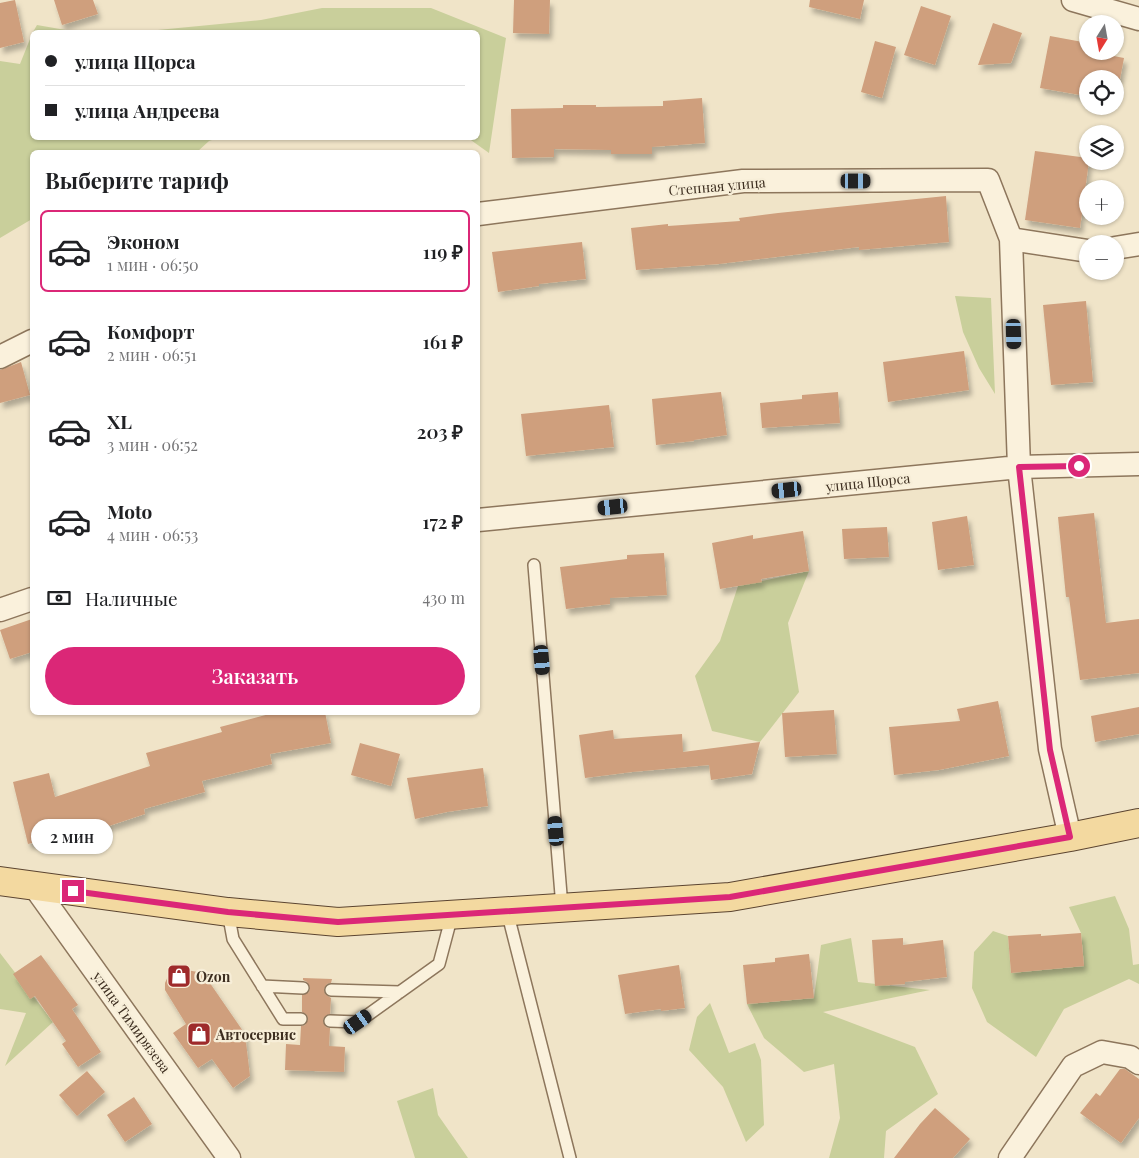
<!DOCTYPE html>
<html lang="ru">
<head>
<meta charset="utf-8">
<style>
	:root { --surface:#fff; --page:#f2f2f2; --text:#202124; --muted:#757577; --line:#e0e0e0; --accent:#db2777 }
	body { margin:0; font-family:"Playfair Display",serif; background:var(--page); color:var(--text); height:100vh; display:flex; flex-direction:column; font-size:19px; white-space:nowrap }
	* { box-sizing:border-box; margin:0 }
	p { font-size:16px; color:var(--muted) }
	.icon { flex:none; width:28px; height:28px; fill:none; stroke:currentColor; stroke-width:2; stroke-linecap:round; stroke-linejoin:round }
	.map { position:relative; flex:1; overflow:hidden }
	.details { position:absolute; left:30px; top:150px; width:450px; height:565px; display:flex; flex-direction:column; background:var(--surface); border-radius:8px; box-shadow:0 1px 4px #0004 }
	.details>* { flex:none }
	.banner { position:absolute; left:30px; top:30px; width:450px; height:110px; border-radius:8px; box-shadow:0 1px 4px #0004; display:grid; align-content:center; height:110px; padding:0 15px; background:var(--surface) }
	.needle { width:32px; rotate:191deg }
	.buttons { position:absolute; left:1079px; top:15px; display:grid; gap:10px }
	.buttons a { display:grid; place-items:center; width:45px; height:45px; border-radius:50%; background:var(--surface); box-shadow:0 1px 4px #0004; font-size:25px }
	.end { position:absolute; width:22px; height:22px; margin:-11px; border:6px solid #db2777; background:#fff; box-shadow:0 0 0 2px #fff }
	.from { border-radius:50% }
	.bubble { position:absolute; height:35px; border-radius:18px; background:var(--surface); box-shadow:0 1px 4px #0004; font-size:16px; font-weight:600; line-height:35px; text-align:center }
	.car { position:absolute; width:15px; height:30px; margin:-15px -8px; border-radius:6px; box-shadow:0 0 4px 1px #0007; background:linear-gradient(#222 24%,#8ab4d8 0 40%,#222 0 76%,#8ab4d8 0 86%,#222 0) }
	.banner b { display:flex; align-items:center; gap:18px; height:48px; font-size:19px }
	.banner b+b { border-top:1px solid var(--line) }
	.banner i { width:12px; height:12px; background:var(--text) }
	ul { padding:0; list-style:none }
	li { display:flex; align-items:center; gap:15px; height:82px; margin:0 10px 8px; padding:0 5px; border:2px solid transparent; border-radius:8px }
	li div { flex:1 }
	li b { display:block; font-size:19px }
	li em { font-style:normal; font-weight:600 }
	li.selected { border-color:var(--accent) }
	li>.icon { width:45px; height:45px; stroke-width:1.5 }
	h2 { padding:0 15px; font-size:22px; line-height:60px }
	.pay { display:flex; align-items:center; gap:12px; height:55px; padding:0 15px; font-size:19px }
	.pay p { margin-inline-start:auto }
	.primary-button { display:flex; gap:10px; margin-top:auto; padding:10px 15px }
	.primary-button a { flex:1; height:58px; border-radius:30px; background:var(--accent); color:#fff; font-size:20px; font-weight:600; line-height:58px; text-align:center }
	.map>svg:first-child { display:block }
</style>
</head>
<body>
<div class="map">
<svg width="1139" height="1158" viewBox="0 0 1139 1158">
	<defs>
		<filter id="shadow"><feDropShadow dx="3" dy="5.5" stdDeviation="2.5" flood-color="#0004"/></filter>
	</defs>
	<rect width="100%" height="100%" fill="#f0e4c8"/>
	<path fill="#c9cf9b" d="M322,8h109l75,30 -17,115 -21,-15h10v-106h-341l124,-12z
		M37,25l40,7h-44z
		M32,34v104h186l-9,3 -12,11h-165v67l-32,19v-177l20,3z
		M955,296l36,2 4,96 -16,-26 -16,-36z
		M809,571l-21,52 11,69 -39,50 -48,-11 -17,-55 25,-35 18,-55z
		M1115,896l14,33 4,36 6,-1v20l-10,-5 -65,30 -28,48 -49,-35 -15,-34 2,-36 19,-21 15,5 3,37 73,-7 -3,-33 -12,-26z
		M851,938l7,44 72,8 -107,22 92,35 23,47 -52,37 -2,27h-55l11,-40 -6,-54 -30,8 -40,-34 -17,-34 67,-6 7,-53z
		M0,953l53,69 -48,44 21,-53 -26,-4z
		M710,1003l19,50 26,-10 6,17 3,65 -18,17 -23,-55 -34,-37 8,-33z
		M433,1088l5,27 30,43h-53l-18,-57z"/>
	<path fill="#cf9f7d" filter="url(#shadow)" d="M15,0l9,42 -24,6v-45z
		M54,0h39l5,14 -36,11z
		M514,0h36l-1,34 -36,-1z
		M810,0h54l-4,19 -51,-12z
		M921,6l30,10 -16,49 -31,-10z
		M993,23l29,10 -11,30 -33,2z
		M1050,36l38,7v8l36,7 -4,21h-37l-3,16 -40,-7z
		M875,41l21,6 -14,51 -21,-6z
		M702,98l3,45 -53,4v7h-41v-4l-57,-1v8l-42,1 -1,-49 52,-1v-3h33v2l67,-1v-5z
		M1035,151l53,7v3h1l-9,67 -55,-8z
		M946,196l3,46 -90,8v-3l-140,17 -83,6 -5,-42 37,-4v2l72,-5 -1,-3 39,-5z
		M582,242l4,37 -47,5v2l-41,6 -6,-40z
		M1086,301l7,81 -42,3 -8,-80z
		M964,351l5,39 -81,12 -5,-40z
		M21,362l9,33 -30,8v-33z
		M721,392l6,43 -33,5v1l-38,4 -4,-46z
		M838,392l2,31 -78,5 -2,-25 42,-4v-4z
		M609,405l5,42 -88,9 -5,-42z
		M1094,513l12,110 33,-4v54l-59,7 -11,-83h-3l-8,-80z
		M967,516l7,49 -36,5 -6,-48z
		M887,527l2,30 -45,2 -2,-30z
		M803,531l6,40 -48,8 1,3 -42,7 -8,-46 41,-8v4z
		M664,553l3,42 -57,3v6l-44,5 -6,-42 67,-8v-4z
		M32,619v33l-22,7 -10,-29z
		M998,701l11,55 -70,14 -45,5 -5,-48 71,-6 -3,-12z
		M1139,707v27l-44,8 -4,-26z
		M834,710l3,44 -52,3 -3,-44z
		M277,712h48l6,31 -61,11 2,10 -70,17 3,11 -61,17 1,5 -51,17 -1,-3 -65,16 -15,-62 36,-9 6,24 95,-31 -4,-13 76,-21 -2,-5z
		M613,730l1,9 68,-5 1,18 77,-10 -8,32 -41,6 -2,-15 -77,7 -47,6 -6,-43z
		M360,743l40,11 -9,32 -40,-11z
		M483,768l5,38 -41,6 -32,7 -8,-41z
		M1081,933l3,33 -73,7 -3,-37 33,-2v2z
		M903,938v7l40,-5 4,37 -42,5v2l-30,2 -3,-46z
		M809,954l5,44 -67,6 -4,-39 32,-3v-4z
		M41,955l37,50 -6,4 29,43 -23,15 -16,-23 4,-3 -31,-45 -5,3 -17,-25z
		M679,965l6,43 -24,3v-2l-36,5 -7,-39z
		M176,968l27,5 42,61 5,42 -17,12 -21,-29 -14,9 -25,-35 13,-9 -21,-34v-7l4,-9z
		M303,978l29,1 -1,4 -4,1 -3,5 1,5 6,4 -1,16 -6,3 -1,4 3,6 4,1 -1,18 16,1 -1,25 -59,-2 1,-26 14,1 1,-19 4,-1 3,-6 -1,-4 -5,-3v-17l7,-3 1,-4 -3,-6 -4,-2z
		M1120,1069h5l14,10v39l-18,25 -41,-30 16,-20 4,3z
		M87,1071l18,21 -28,24 -18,-21z
		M134,1097l18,27 -27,18 -18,-27z
		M935,1108l35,31 -17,19h-59l26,-34z"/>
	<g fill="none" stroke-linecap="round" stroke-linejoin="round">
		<g stroke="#8d765c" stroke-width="14">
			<path id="lane" d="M534,565l28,342
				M507,911l63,247
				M228,912l5,27 50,80h18
				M262,986l41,2
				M331,990l69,2
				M330,1021l28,1 81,-58 13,-49"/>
		</g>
		<g stroke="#8d765c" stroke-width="25">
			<path id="street" d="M1073,0l66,19
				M478,214l265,-33 245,-1 23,59 8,228 31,282 20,88
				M1011,239l77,12
				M1115,248l24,-4
				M0,357l32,-16
				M478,520l541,-53 120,-3
				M0,610l32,-11
				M34,886l195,272
				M1010,1158l63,-92 29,-14 28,5 9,6"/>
		</g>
		<g stroke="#5b4430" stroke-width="30">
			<path id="primary" d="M0,881l228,31 110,10 392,-25 340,-60 69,-14"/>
		</g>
		<use href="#lane" stroke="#faf1dc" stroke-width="11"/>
		<use href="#street" stroke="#faf1dc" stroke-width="22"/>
		<use href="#primary" stroke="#f3d9a0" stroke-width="28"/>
	</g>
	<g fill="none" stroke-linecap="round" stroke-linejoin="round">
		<path stroke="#db2777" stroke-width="6" d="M73,891l155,21 110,10 392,-25 340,-60 -20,-87 -31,-283 60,-1"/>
	</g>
	<defs>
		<g id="shop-square" transform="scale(1.25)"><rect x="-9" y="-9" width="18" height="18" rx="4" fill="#9e2a2b" stroke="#f7eed8"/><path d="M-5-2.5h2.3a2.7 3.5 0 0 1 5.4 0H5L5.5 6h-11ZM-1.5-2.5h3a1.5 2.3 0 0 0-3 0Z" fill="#fff"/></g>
	</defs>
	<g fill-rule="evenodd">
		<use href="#shop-square" x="179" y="976"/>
		<use href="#shop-square" x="199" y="1034"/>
	</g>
	<g text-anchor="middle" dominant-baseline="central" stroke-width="4.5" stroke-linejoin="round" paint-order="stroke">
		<g font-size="14" fill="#3d2e20" stroke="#f7eed8">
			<text transform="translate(717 186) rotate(-5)">Степная улица</text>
			<text transform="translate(868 482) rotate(-6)">улица Щорса</text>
			<text transform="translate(132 1022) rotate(54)">улица Тимирязева</text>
		</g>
		<g font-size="14" font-weight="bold" fill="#3d2e20" stroke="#f7eed8" text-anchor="start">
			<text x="196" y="976">Ozon</text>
			<text x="216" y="1034">Автосервис</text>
		</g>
	</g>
</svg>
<div class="buttons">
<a><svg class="needle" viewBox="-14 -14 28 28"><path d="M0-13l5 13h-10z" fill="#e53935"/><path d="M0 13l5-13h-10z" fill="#757577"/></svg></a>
<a><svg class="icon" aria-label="locate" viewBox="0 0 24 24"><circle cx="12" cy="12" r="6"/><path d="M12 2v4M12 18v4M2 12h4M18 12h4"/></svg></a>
<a><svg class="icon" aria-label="layers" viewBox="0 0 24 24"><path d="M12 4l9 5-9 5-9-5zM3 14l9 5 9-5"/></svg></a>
<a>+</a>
<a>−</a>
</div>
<i class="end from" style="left:1079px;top:466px"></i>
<i class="end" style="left:73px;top:891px"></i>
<div class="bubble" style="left:31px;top:819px;width:82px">2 мин</div>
<i class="car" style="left:856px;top:181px;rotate:90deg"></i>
<i class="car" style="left:1014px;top:334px;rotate:178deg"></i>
<i class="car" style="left:787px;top:490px;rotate:264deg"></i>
<i class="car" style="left:613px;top:507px;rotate:264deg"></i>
<i class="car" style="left:542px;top:660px;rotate:175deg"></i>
<i class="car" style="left:556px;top:831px;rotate:355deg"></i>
<i class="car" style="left:358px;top:1022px;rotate:55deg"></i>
<div class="banner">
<b><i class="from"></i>улица Щорса</b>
<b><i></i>улица Андреева</b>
</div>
<section class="details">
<h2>Выберите тариф</h2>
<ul>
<li class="selected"><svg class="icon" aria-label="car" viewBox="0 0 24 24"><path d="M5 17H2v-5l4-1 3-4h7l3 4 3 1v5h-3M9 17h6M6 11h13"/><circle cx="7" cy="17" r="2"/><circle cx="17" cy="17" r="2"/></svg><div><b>Эконом</b><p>1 мин · 06:50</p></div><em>119 ₽</em></li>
<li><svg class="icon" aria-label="car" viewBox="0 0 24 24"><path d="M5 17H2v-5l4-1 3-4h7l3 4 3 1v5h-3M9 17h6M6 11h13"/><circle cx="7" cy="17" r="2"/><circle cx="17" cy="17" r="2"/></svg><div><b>Комфорт</b><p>2 мин · 06:51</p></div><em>161 ₽</em></li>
<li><svg class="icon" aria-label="car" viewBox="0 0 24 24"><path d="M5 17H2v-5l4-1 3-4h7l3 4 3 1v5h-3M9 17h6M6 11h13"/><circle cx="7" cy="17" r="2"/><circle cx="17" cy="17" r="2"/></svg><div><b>XL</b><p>3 мин · 06:52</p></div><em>203 ₽</em></li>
<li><svg class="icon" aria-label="car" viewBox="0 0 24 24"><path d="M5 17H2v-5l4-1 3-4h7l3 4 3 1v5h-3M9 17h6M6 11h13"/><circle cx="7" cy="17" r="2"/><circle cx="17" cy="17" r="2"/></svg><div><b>Moto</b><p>4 мин · 06:53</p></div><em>172 ₽</em></li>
</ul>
<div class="pay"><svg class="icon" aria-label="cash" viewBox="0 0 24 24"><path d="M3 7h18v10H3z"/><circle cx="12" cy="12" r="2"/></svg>Наличные<p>430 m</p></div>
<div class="primary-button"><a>Заказать</a></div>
</section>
</div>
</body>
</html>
